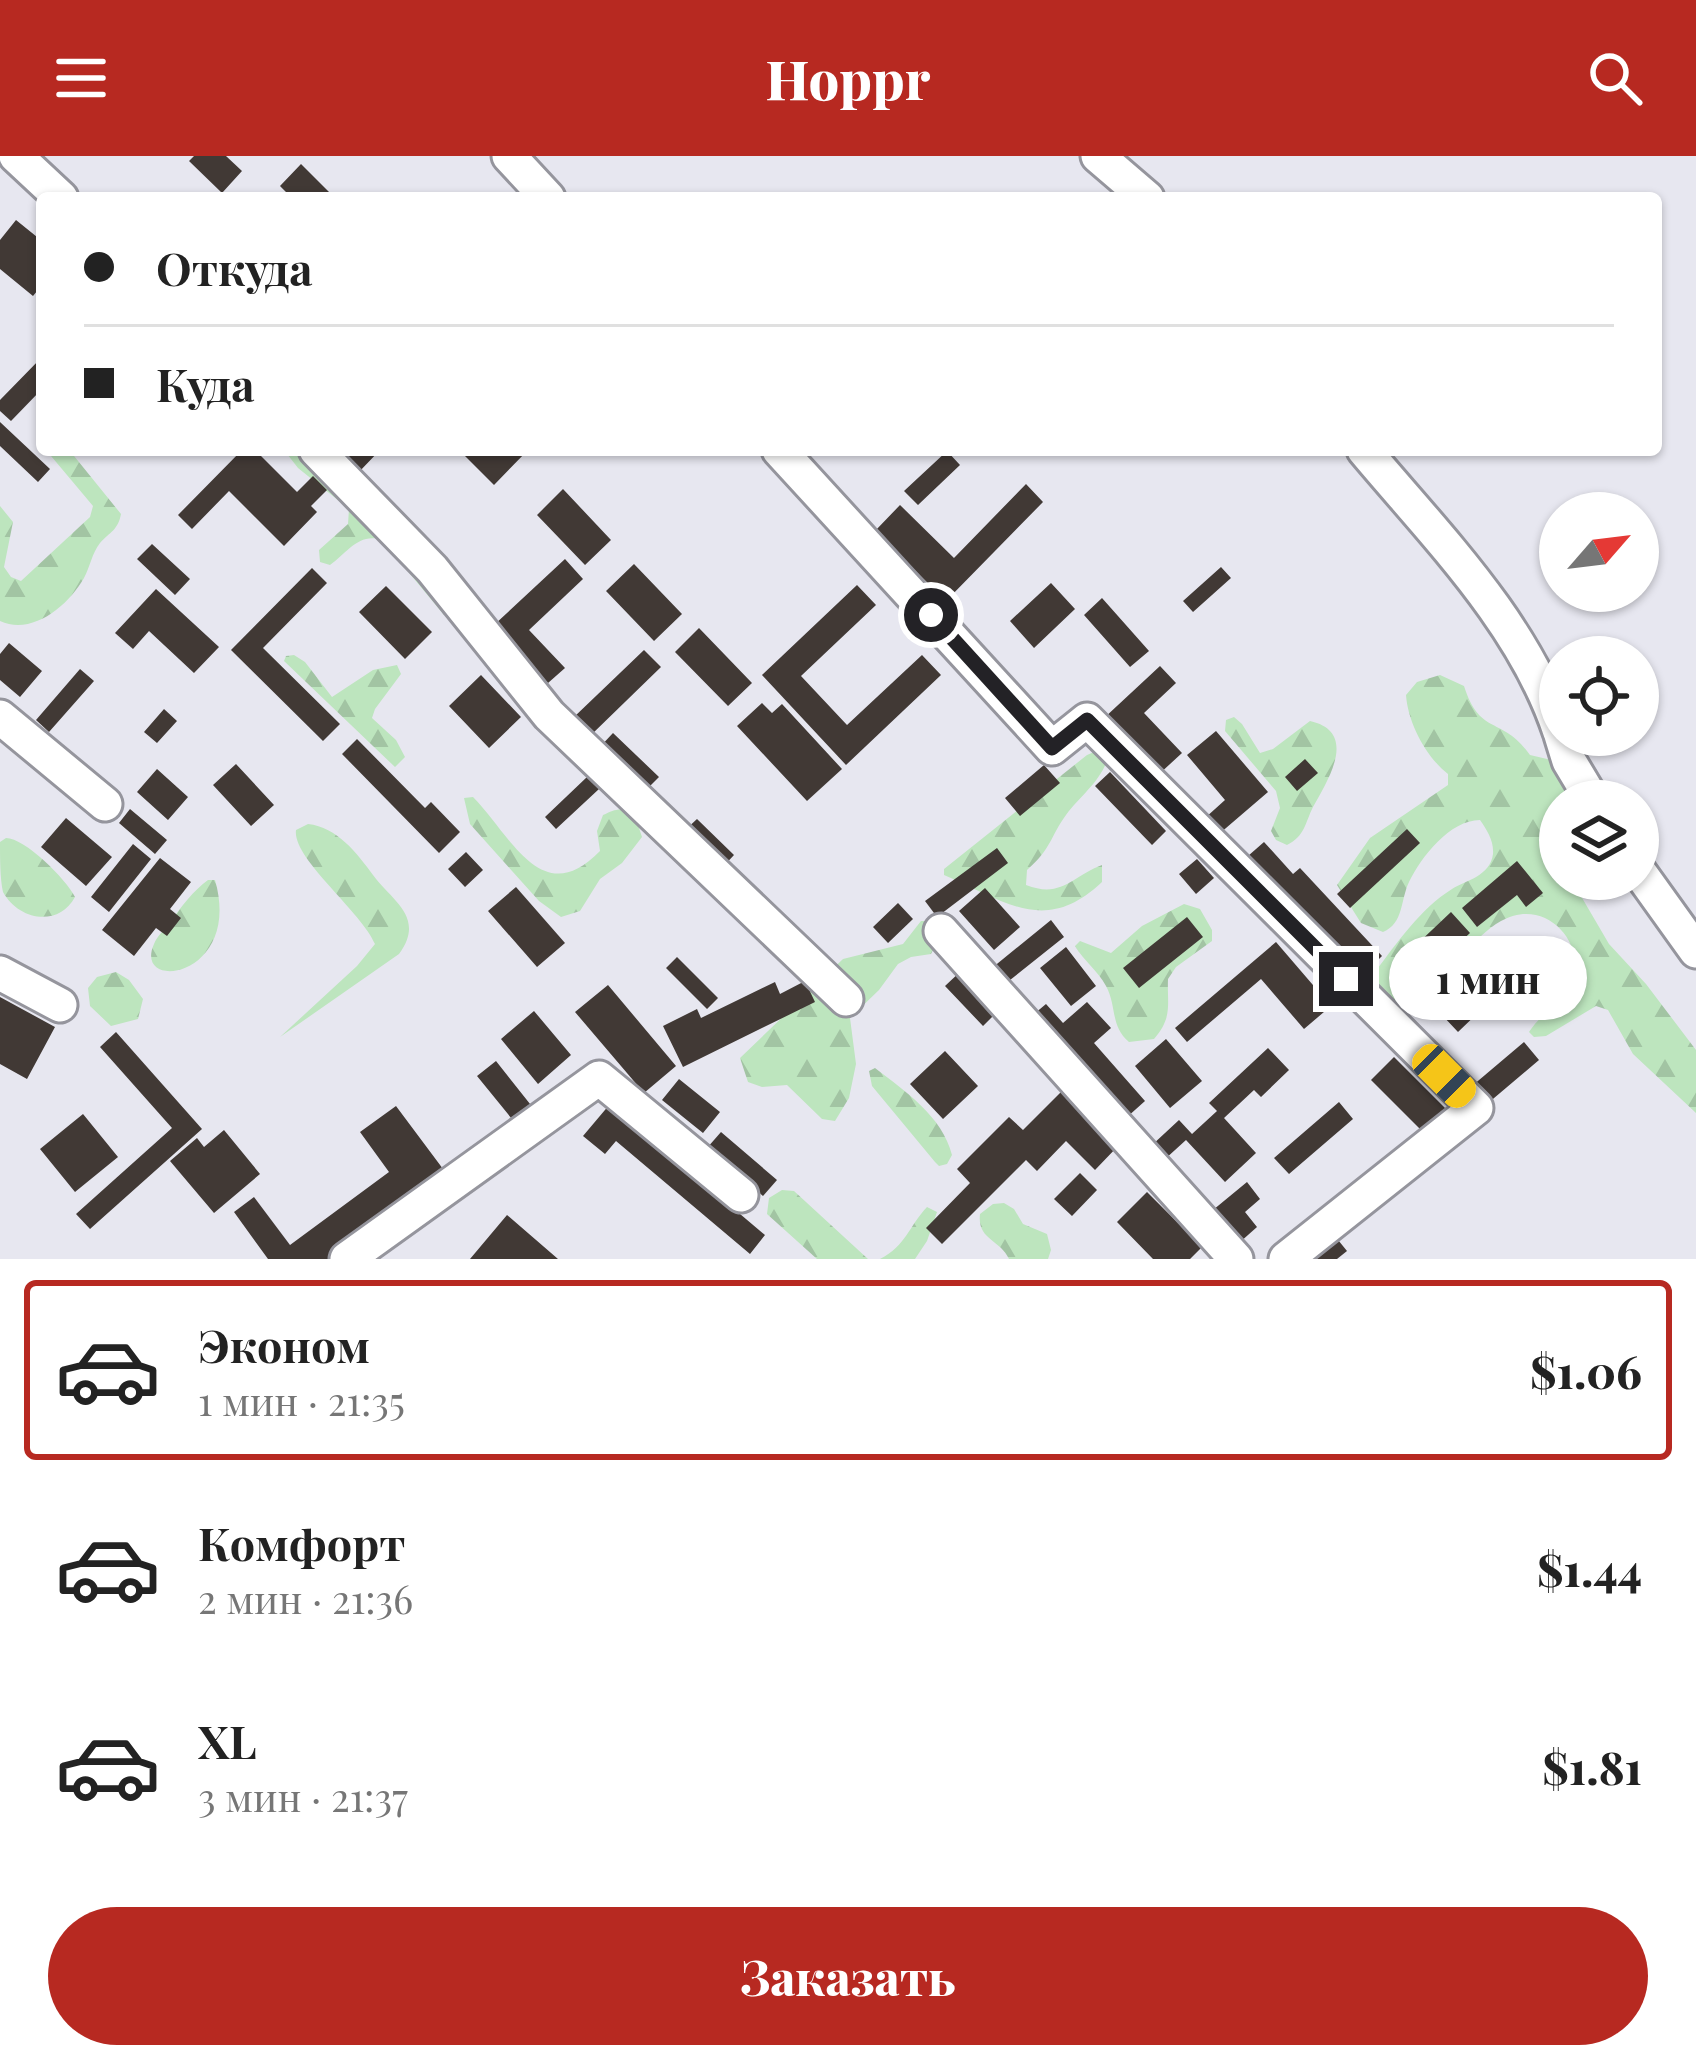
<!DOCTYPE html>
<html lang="ru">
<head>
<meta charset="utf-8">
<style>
	:root { --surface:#fff; --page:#f2f2f2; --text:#222; --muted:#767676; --line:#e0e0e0; --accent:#b72921 }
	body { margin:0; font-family:"Playfair Display",serif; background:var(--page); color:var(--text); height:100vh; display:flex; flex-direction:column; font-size:45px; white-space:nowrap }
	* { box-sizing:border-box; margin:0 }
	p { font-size:39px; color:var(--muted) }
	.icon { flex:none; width:66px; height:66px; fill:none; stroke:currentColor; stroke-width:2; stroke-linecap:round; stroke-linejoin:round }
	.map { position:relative; height:1103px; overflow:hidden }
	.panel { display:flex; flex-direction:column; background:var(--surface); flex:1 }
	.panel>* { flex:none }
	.banner { position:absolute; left:36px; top:36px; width:1626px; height:264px; border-radius:12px; box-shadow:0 3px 9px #0004; display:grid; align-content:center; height:264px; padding:0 48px; background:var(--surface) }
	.needle { width:78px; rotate:62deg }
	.fabs { position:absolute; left:1539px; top:336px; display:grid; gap:24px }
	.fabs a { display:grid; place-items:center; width:120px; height:120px; border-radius:50%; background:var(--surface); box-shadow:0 3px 9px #0004; font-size:60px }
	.end { position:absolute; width:54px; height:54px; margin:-27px; border:15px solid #232226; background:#fff; box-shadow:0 0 0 6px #fff }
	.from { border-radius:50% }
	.bubble { position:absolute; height:84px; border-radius:42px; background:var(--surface); box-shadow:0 3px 9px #0004; font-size:39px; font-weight:800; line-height:84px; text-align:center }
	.car { position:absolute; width:36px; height:72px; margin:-36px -18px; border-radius:15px; box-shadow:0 0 9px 3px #0007; background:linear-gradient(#f5c518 24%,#345 0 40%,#f5c518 0 76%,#345 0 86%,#f5c518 0) }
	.banner b { display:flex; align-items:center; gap:42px; height:114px; font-size:45px }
	.banner b+b { border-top:3px solid var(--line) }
	.banner i { width:30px; height:30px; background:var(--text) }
	ul { padding:21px 0 0; list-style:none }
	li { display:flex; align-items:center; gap:36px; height:180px; margin:0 24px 18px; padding:0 24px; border:6px solid transparent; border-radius:12px }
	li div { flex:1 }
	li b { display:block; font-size:45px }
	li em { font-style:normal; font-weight:800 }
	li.active { border-color:var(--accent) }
	li>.icon { width:108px; height:108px; stroke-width:1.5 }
	.cta { display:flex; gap:24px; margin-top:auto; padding:24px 48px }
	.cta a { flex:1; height:138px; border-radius:72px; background:var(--accent); color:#fff; font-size:48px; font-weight:800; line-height:138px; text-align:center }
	header { display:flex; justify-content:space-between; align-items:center; height:156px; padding:0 48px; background:var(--accent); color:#fff; font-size:54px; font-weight:800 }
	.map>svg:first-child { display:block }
</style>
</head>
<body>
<header><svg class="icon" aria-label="menu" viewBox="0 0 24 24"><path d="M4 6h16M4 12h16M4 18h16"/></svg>Hoppr<svg class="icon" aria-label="search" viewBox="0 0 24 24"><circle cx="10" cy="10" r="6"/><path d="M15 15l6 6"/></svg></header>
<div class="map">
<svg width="1696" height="1103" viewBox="0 0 1696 1103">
	<defs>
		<pattern id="forest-firs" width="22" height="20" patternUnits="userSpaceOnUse" patternTransform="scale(3)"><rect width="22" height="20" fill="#bde5be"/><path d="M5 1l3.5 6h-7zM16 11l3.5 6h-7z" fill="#a2c4a3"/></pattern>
	</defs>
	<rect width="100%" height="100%" fill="#e7e7f0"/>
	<path fill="url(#forest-firs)" d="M46,294l24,1 51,63c-3,16 -11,18 -21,29 -8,10 -10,24 -16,35 -16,28 -52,58 -84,43v-115l13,16 -9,45 7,10 10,4 69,-64 3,-11z
		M284,294h45l126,161 -11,4 -62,-75c-23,-8 -35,13 -52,25l-10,-3 -1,-12 29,-26 1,-15 -51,-41z
		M294,499l11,7 27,35 41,-27 24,-5 4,9 -26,35 -3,9 24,22 9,17 -10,10 -111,-106 2,-5z
		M1440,519l24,11c16,51 38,29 66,69l30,7 42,39h-42v13l-12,2c-1,22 12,40 12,63h11l38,65 37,40 50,66v63l-63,-59 -25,-44 -12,-4 -50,30 -12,1 -5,-5c12,-19 33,-29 42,-50 17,-40 -27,-86 -70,-61 -26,14 -64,64 -86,87l-10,3 -22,-15 -8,-24c22,-29 45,-63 77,-83 15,-9 38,-13 41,-35 1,-13 -6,-24 -13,-34 -30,0 -59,37 -71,62 -9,19 -5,41 -26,50l-22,-9 -24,-38 33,-47 78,-53v-11c-22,-17 -40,-51 -42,-79l11,-13z
		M1234,561l8,7 18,29 13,-4 37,-28c49,11 18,59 3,86 -8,16 -8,29 -26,38l-11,-5 -5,-9 9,-23 -4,-17 -51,-60 1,-11z
		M1101,593l6,12c-9,23 -27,35 -41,54 -16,22 -14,33 -39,55l-1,15c36,14 46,-9 76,-20v17c-57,54 -97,19 -158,-7v-6l143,-114z
		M473,641c39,40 69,114 127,54l-3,-20 6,-16c12,-6 18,-8 31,-2l8,24 -20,26 -22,16 -20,32 -19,6 -22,-16 -69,-77 -6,-26z
		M308,668c29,3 49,29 65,51 19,26 53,42 26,79l-119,83 77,-71 18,-22c-13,-32 -83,-86 -79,-114z
		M6,682c19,0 60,41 69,59 -16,30 -56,24 -72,-5 -3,-13 -3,-35 -3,-50z
		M208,724h7c28,98 -83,113 -61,64 3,-8 12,-16 17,-23 11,-15 22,-30 37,-41z
		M1184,748l16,5 12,21v11l-36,26 -8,12c-1,26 5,38 -14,60l-25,3c-19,-16 -12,-36 -23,-56 -8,-15 -22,-25 -31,-40l5,-5 31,12 31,-27z
		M921,765h7c9,9 9,23 3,33l-20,3 -13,7 -19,26 -29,28 6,46 -7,34 -14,23 -13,-2 -35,-34 -25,2 -14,-5 -8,-24 103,-99 60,-15z
		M116,816l13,8 14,19 -5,20 -27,7 -21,-20 -2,-18 9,-11z
		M875,912c31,24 67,48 77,87l-5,9 -8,2 -4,-4 -63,-76 -3,-15z
		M782,1034l12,1 74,68h-51l-50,-45 2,-16z
		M1004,1047l10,6 9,15 24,10 4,16 -3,9h-39c-9,-20 -32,-19 -29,-45l13,-10z
		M927,1051l10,5 -10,29 -12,18h-35c26,-13 29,-33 47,-52z"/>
	<path fill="#413935" d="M194,0h32l16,15 -20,22 -33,-32z
		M301,8l34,34h-43l-12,-12z
		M16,64l26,21v44l-9,11 -33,-27v-29z
		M42,201v32l-31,32 -11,-10v-11z
		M0,266l50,47 -12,13 -38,-36z
		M242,294h25l-6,6 36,36 16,-16 14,14 -16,16 6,6 -33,34 -55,-55 -37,38 -14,-14z
		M346,294h34l-22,23 -17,-17z
		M459,294h69l-34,35z
		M947,295l13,14 -42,40 -14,-14z
		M1026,328l17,18 -97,99 -71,-70 25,-26 54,53z
		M563,333l48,51 -26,25 -48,-50z
		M152,388l38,35 -15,16 -38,-36z
		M565,403l18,20 -54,51 36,38 -17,15 -54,-58z
		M634,408l48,50 -28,27 -48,-50z
		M1221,411l10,11 -38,34 -10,-11z
		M312,412l15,15 -64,65 77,76 -17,17 -92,-91z
		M1051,427l24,26 -41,39 -24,-27z
		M857,429l19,20 -75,71 46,49 75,-70 19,20 -95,90 -84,-90z
		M386,430l46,46 -27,27 -46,-47z
		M156,433l63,58 -25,26 -45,-42 -16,18 -18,-16z
		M1102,442l47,53 -19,16 -46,-52z
		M699,472l53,55 -24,23 -53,-54z
		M9,487l33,28 -22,26 -20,-17v-26z
		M644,494l17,17 -71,69 -17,-18z
		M1160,510l16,17 -32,30 38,40 -25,23 -54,-57z
		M80,513l14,12 -45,51 -13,-12z
		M481,519l40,42 -32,31 -40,-42z
		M762,547l10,10 10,-9 60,65 -35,32 -70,-75z
		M164,553l13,12 -20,22 -13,-11z
		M1216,575l52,61 -49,42 -14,-16 20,-18 -38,-45z
		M613,577l46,44 -16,16 -45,-44z
		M357,583l68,69 6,-6 29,30 -21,21 -97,-99z
		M1305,603l13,14 -21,18 -12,-14z
		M236,608l38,41 -23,21 -38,-41z
		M1044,609l16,18 -40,33 -15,-18z
		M157,613l31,28 -20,23 -31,-28z
		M1110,616l56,59 -14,14 -57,-59z
		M587,621l12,12 -43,40 -11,-12z
		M130,653l37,31 -12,14 -36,-31z
		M66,662l46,39 -26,29 -45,-39z
		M697,663l37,36 -14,15 -38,-37z
		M1407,673l13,14 -70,65 -13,-14z
		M1264,686l29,32 7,-6 82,88 -21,21 -113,-121z
		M133,688l18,15 -42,53 -18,-15z
		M997,692l11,15 -71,54 -12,-16z
		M466,696l17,18 -18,17 -17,-18z
		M160,702l31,24 -21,27 11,9 -14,18 -11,-8 -22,28 -32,-26z
		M1197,703l17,19 -18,16 -17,-20z
		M1517,705l26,32 -17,14 -9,-12 -40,32 -15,-19z
		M516,731l49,56 -28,24 -49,-56z
		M985,732l35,39 -26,23 -35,-39z
		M898,747l15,16 -25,24 -15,-16z
		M1451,756l19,21 -30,28 43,47 -25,24 -63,-67z
		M1187,761l16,20 -64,51 -16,-20z
		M1051,764l13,17 -59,47 -13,-16z
		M1276,786l55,64 -27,23 -43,-50 -74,63 -12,-14z
		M1066,791l30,39 -25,20 -31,-38z
		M677,801l41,41 -11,11 -41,-41z
		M961,815l37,40 -15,15 -38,-40z
		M805,825l10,21 -132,65 -20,-41 34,-17 4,9 74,-36 5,12z
		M608,829l68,81 -32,27 -69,-81z
		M0,841l55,30 -28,52 -27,-15z
		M1087,846l24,26 -17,15 51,58 -19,17 -92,-104 12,-10 17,19z
		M534,855l37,44 -33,29 -37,-45z
		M116,876l86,97 -112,100 -14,-15 96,-86 -72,-81z
		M1166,883l36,42 -32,27 -35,-42z
		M1524,886l15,18 -52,44 -15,-18z
		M1268,892l21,22 -28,27 -7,-7 -30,28 32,35 -31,29 -39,-42 -22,20 -13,-14 28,-26 13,14 25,-23 -8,-8z
		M945,895l33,35 -35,33 -33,-35z
		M1394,901l58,58 -23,23 -58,-58z
		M496,905l38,48 -18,15 -39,-48z
		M679,923l41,33 -17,21 -41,-33z
		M1064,933l55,56 -24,25 -29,-29 -29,30 -11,-11 -84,84 -16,-16 44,-45 -13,-14 52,-52 14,13z
		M1339,946l14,17 -64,55 -15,-16z
		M610,948l155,131 -15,19 -134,-113 -11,13 -22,-18z
		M396,950l50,67 -117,86h-61l-34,-47 20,-15 36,48 99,-73 -29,-40z
		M83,958l35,43 -43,35 -35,-43z
		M224,974l36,44 -46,39 -44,-52 27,-23 7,9z
		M721,976l56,48 -14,16 -56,-48z
		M1080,1017l17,17 -25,26 -18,-17z
		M1247,1026l13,17 -15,13 12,15 -18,16 -26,-33z
		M1147,1036l55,55 -12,12h-37l-36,-37z
		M507,1059l51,44h-88z
		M1334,1079l13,16 -10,8h-25z"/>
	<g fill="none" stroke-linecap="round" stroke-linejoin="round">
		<g stroke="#95959d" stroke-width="39">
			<path id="minor" d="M16,0l45,42
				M509,0l39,42
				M1098,0l49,42
				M316,294l116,119 117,146 297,284
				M779,294l273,298 35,-28 389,388 -190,151
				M1364,294c72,86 160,173 196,282
				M0,561l105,87
				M1561,579l8,26 24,40
				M1638,714l58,81
				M941,775l295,328
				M0,817l60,32
				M347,1103l252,-181 142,117"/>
		</g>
		<use href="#minor" stroke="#fff" stroke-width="33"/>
	</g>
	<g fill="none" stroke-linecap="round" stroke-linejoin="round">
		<path stroke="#232226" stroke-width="15" d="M931,459l121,133 35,-28 259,259"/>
	</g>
</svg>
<div class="fabs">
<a><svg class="needle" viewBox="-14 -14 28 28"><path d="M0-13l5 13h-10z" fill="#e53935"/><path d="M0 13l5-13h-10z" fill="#767676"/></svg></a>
<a><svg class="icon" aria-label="locate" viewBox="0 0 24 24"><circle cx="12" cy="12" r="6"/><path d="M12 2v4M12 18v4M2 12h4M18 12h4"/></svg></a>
<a><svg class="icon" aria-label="layers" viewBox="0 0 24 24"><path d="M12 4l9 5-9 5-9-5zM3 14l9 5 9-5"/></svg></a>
</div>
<i class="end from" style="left:931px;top:459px"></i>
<i class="end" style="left:1346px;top:823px"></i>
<div class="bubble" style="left:1389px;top:780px;width:198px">1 мин</div>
<i class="car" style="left:1444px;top:920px;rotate:135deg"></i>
<div class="banner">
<b><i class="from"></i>Откуда</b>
<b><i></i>Куда</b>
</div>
</div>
<section class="panel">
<ul>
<li class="active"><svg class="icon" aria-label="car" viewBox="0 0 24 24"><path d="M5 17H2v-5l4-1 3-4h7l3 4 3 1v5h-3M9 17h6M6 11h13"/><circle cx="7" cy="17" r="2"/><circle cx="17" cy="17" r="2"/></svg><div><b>Эконом</b><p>1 мин · 21:35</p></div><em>$1.06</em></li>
<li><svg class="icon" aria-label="car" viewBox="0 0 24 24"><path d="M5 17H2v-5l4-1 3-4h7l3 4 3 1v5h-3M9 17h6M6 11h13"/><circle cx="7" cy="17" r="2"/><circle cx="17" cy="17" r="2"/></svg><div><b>Комфорт</b><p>2 мин · 21:36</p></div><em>$1.44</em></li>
<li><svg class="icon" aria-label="car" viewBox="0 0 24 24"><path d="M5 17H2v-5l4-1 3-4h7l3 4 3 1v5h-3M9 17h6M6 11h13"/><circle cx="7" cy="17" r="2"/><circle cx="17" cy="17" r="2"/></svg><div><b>XL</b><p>3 мин · 21:37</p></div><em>$1.81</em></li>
</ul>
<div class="cta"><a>Заказать</a></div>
</section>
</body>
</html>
